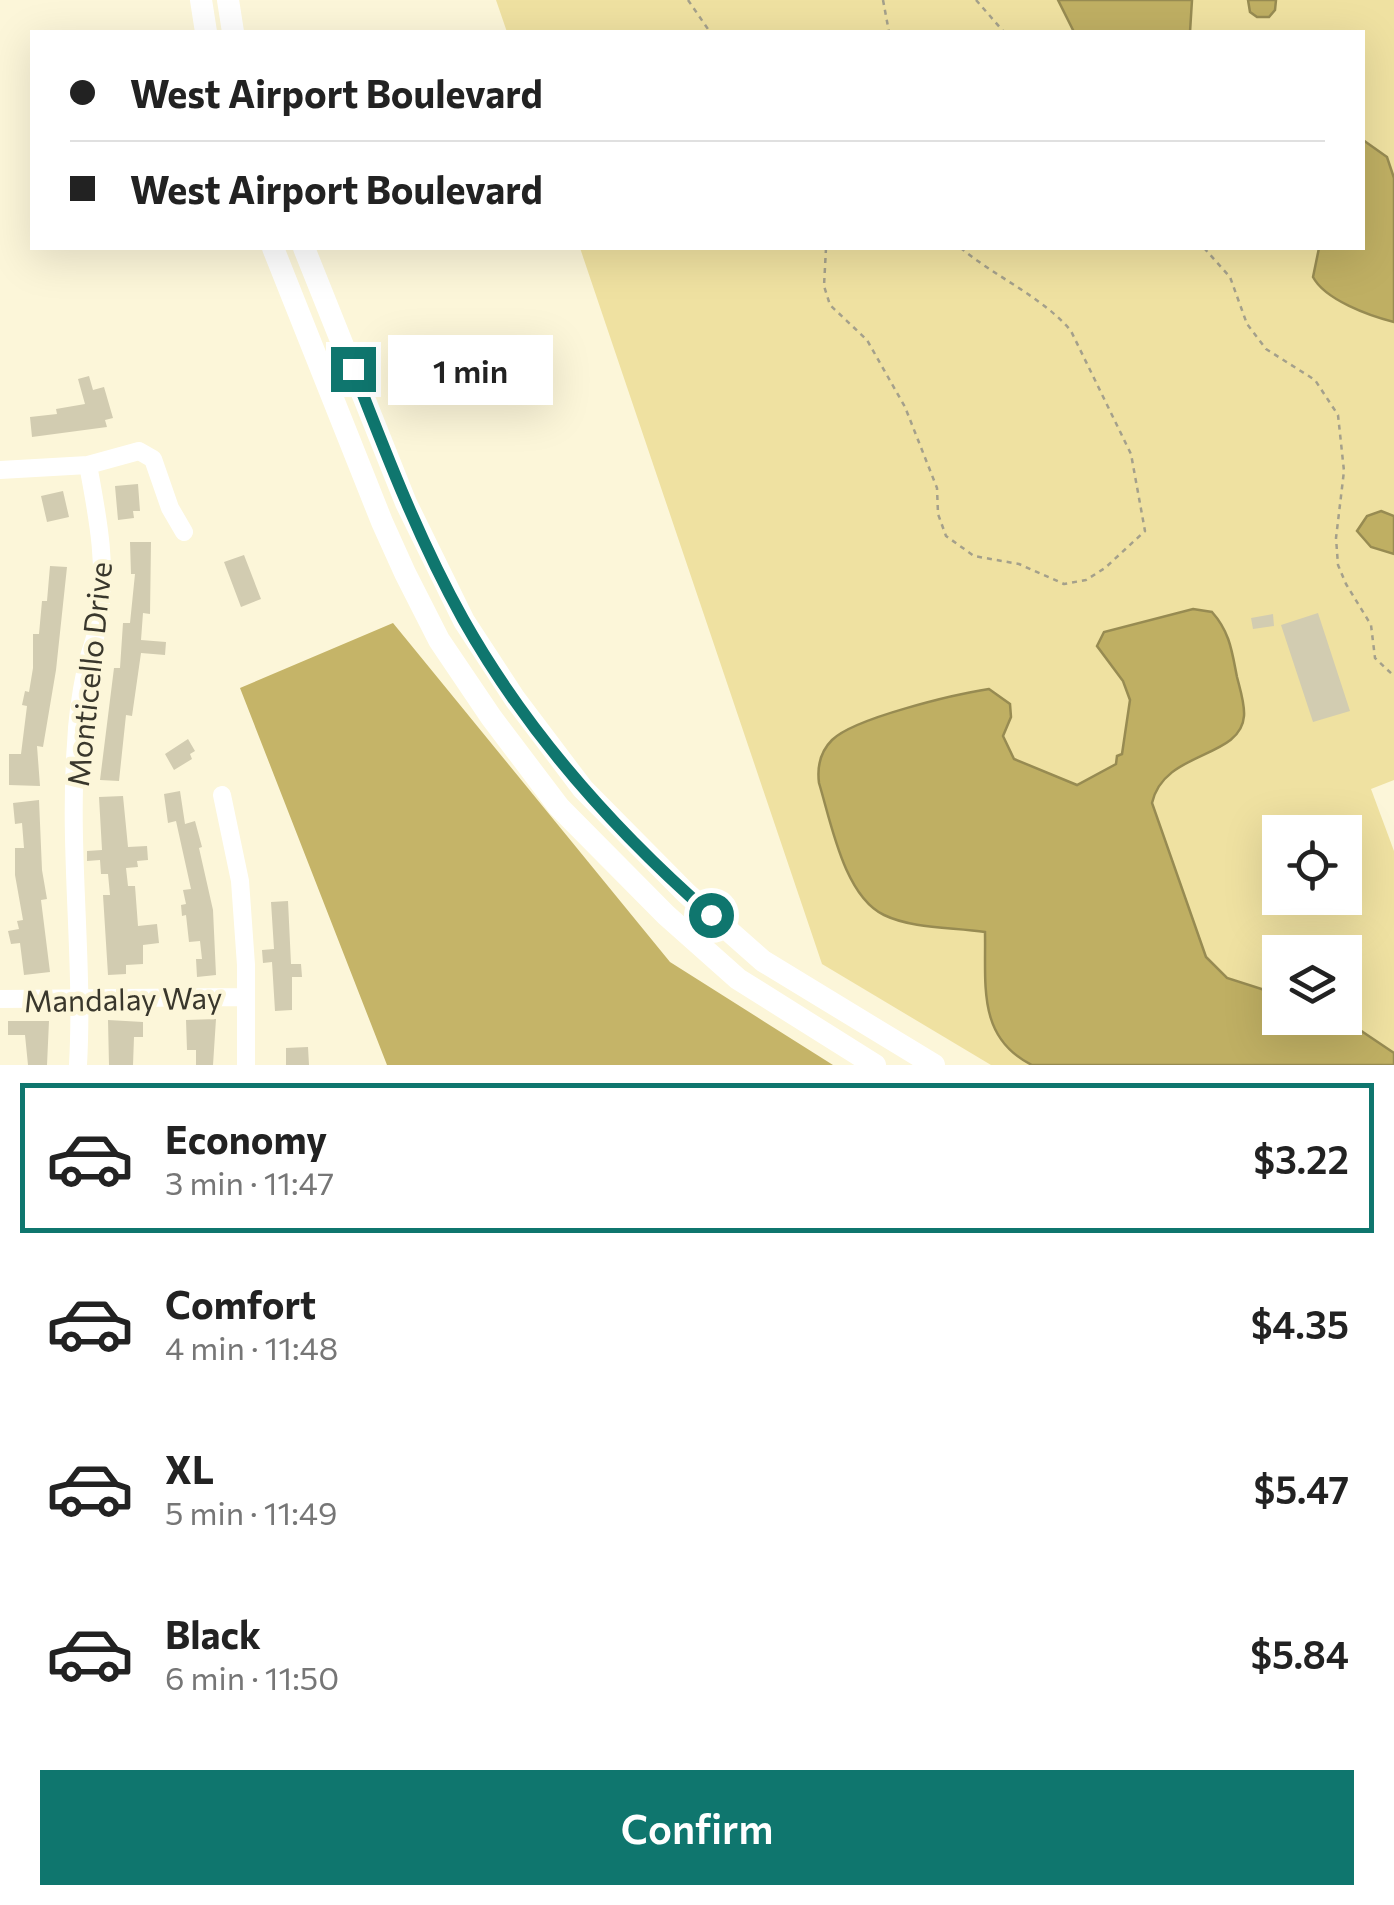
<!DOCTYPE html>
<html lang="en">
<head>
<meta charset="utf-8">
<style>
	:root { --surface:#fff; --page:#f6f6f6; --text:#222; --muted:#767676; --line:#e0e0e0; --accent:#0f766e }
	body { margin:0; font-family:Commissioner,sans-serif; background:var(--page); color:var(--text); height:100vh; display:flex; flex-direction:column; font-size:38px; white-space:nowrap }
	* { box-sizing:border-box; margin:0 }
	p { font-size:32px; color:var(--muted) }
	.icon { flex:none; width:55px; height:55px; fill:none; stroke:currentColor; stroke-width:2; stroke-linecap:round; stroke-linejoin:round }
	.map { position:relative; height:1065px; overflow:hidden }
	.panel { display:flex; flex-direction:column; background:var(--surface); flex:1 }
	.panel>* { flex:none }
	.top-card { position:absolute; left:30px; top:30px; width:1335px; height:220px; border-radius:0px; box-shadow:0 10px 40px #0002; display:grid; align-content:center; height:220px; padding:0 40px; background:var(--surface) }
	.buttons { position:absolute; left:1262px; top:815px; display:grid; gap:20px }
	.buttons a { display:grid; place-items:center; width:100px; height:100px; border-radius:0px; background:var(--surface); box-shadow:0 10px 40px #0002; font-size:50px }
	.end { position:absolute; width:45px; height:45px; margin:-22px; border:12px solid #0f766e; background:#fff; box-shadow:0 0 0 5px #fff }
	.from { border-radius:50% }
	.bubble { position:absolute; height:70px; border-radius:0px; background:var(--surface); box-shadow:0 10px 40px #0002; font-size:32px; font-weight:600; line-height:70px; text-align:center }
	.top-card b { display:flex; align-items:center; gap:35px; height:95px; font-size:38px }
	.top-card b+b { border-top:2px solid var(--line) }
	.top-card i { width:25px; height:25px; background:var(--text) }
	ul { padding:18px 0 0; list-style:none }
	li { display:flex; align-items:center; gap:30px; height:150px; margin:0 20px 15px; padding:0 20px; border:5px solid transparent; border-radius:0px }
	li div { flex:1 }
	li b { display:block; font-size:38px }
	li em { font-style:normal; font-weight:600 }
	li.selected { border-color:var(--accent) }
	li>.icon { width:90px; height:90px; stroke-width:1.5 }
	.cta { display:flex; gap:20px; margin-top:auto; padding:20px 40px }
	.cta a { flex:1; height:115px; border-radius:0px; background:var(--accent); color:#fff; font-size:40px; font-weight:600; line-height:115px; text-align:center }
	.map>svg:first-child { display:block }
</style>
</head>
<body>
<div class="map">
<svg width="1394" height="1065" viewBox="0 0 1394 1065">
	<rect width="100%" height="100%" fill="#fcf6d9"/>
	<path fill="#efe1a1" fill-rule="evenodd" d="M496,0h898v780l-23,9 23,62v214h-403l-169,-101 -242,-716h782v-216h-855zM1280,832h65v66h-65zM1280,952h65v66h-65z"/>
	<path fill="#c5b468" d="M393,623l277,339 163,103h-446l-147,-377z"/>
	<path fill="#bfaf63" stroke="#978b52" stroke-width="2.5" d="M1058,0h134l-2,32h-116z
		M1248,0h28l-1,10 -6,7h-12l-7,-5z
		M1363,140l24,17 7,21v144c-24,-6 -69,-22 -81,-45l6,-29h43z
		M1381,511l13,5v38l-23,-7 -14,-16 10,-15z
		M1193,609l19,3c18,20 20,40 25,65 3,12 8,27 7,39 -3,43 -80,34 -92,87l54,154 21,21 53,17v23h62l52,35v12h-362c-55,-27 -46,-80 -47,-133 -32,-5 -72,-3 -101,-17 -40,-19 -53,-93 -65,-132 -2,-16 1,-31 13,-43 22,-22 124,-46 157,-51l21,15 1,13 -8,19 11,23 63,26 39,-21 1,-8 5,-2 8,-54 -7,-19 -26,-35 7,-14z"/>
	<path fill="#d2ccb1" d="M89,376l4,14 11,-3 9,31 -8,2 2,7 -75,10 -2,-20 27,-3 -1,-5 29,-5 -7,-25z
		M138,484l2,27h-7l1,7 -16,2 -3,-34z
		M63,491l6,26 -22,5 -6,-26z
		M130,542h21l-1,72 -7,-1 -2,27 25,2 -1,13 -24,-2 -9,63 -6,-1 -7,66 -19,-1 14,-112h6l3,-45h7l5,-49h-4z
		M244,555l17,44 -20,8 -17,-45z
		M50,566l17,1 -11,103 -13,77 -6,-1 3,40 -31,-1v-31h12l6,-48 -5,-1 3,-14 4,1 4,-24v-34h6l3,-33h5z
		M1318,613l32,98 -37,11 -32,-97z
		M1273,614l1,12 -21,3 -2,-11z
		M188,739l7,12 -5,3 2,5 -18,11 -9,-16z
		M180,791l5,33 10,-3 7,26 -3,1 14,62 3,65 -19,2 -1,-18h6l-2,-18 -11,1 -3,-27 -4,1 -1,-11 5,-1 -3,-14 8,-1 -15,-68 -8,2 -4,-29z
		M123,796l5,51 19,-1 1,14 -11,1 1,6 -12,1 2,18h7l3,40 19,-2 2,19 -16,2v19l-17,1v9l-18,1 -5,-80h7l-2,-21h-7l-1,-14 -13,1v-10l15,-1 -3,-53z
		M39,800l3,70 5,29 -6,1 9,72 -26,3 -4,-32 -9,1 -3,-13 11,-2 -2,-8 6,-1 -8,-45v-27h9l-2,-25 -7,1 -2,-21z
		M288,901l3,63h10l1,13h-10v33l-17,1 -3,-49 -9,1 -1,-13 12,-1 -3,-47z
		M216,1019l-3,46h-17v-15h-9l-1,-30z
		M108,1020l35,2v15h-9l-1,28h-24z
		M8,1021h41l-2,44h-19l-3,-30h-17z
		M308,1047l1,18h-23v-17z"/>
	<g fill="none" stroke-linecap="round" stroke-linejoin="round">
		<path stroke="#a4a08b" stroke-width="2.5" stroke-dasharray="5 5" stroke-linecap="butt" d="M688,0l22,32
			M883,0l6,32
			M976,0l28,32
			M826,248l-2,38 6,19 37,35 38,67 32,81 1,26 8,22 28,20 45,8 45,20 22,-4 19,-12 40,-37 -14,-77 -60,-123c-28,-34 -76,-54 -110,-83
			M1204,248l26,29 17,47 19,25 49,31 23,35 6,56 -8,67 2,27 8,19 25,41 4,33 19,18"/>
		<path stroke="#fff" stroke-width="18" d="M0,470l88,-5 51,-14 14,8 17,49 14,24
			M222,795l18,86 6,84v100
			M0,999l246,-2
			M78,1065c6,-107 -10,-214 -2,-321 1,-25 5,-52 10,-76 3,-15 10,-29 12,-44 10,-55 0,-106 -10,-159"/>
		<path stroke="#fff" stroke-width="22" d="M201,0l5,32
			M228,0l5,32
			M273,248l109,274 23,51 34,67 52,77 68,90 107,108 72,64 137,86
			M304,248l102,255 58,118 51,78 68,90 103,104 77,68 171,104"/>
	</g>
	<g fill="none" stroke-linecap="round" stroke-linejoin="round">
		<path stroke="#0f766e" stroke-width="12" d="M353,369c33,85 66,171 110,250 63,112 152,212 248,296"/>
	</g>
	<g text-anchor="middle" dominant-baseline="central" stroke-width="9" stroke-linejoin="round" paint-order="stroke">
		<g font-size="30" fill="#39372c" stroke="#fcf6d9">
			<text transform="translate(88 674) rotate(-84)">Monticello Drive</text>
			<text transform="translate(123 998) rotate(-1)">Mandalay Way</text>
		</g>
	</g>
</svg>
<div class="buttons">
<a><svg class="icon" aria-label="locate" viewBox="0 0 24 24"><circle cx="12" cy="12" r="6"/><path d="M12 2v4M12 18v4M2 12h4M18 12h4"/></svg></a>
<a><svg class="icon" aria-label="layers" viewBox="0 0 24 24"><path d="M12 4l9 5-9 5-9-5zM3 14l9 5 9-5"/></svg></a>
</div>
<i class="end from" style="left:711px;top:915px"></i>
<i class="end" style="left:353px;top:369px"></i>
<div class="bubble" style="left:388px;top:335px;width:165px">1 min</div>
<div class="top-card">
<b><i class="from"></i>West Airport Boulevard</b>
<b><i></i>West Airport Boulevard</b>
</div>
</div>
<section class="panel">
<ul>
<li class="selected"><svg class="icon" aria-label="car" viewBox="0 0 24 24"><path d="M5 17H2v-5l4-1 3-4h7l3 4 3 1v5h-3M9 17h6M6 11h13"/><circle cx="7" cy="17" r="2"/><circle cx="17" cy="17" r="2"/></svg><div><b>Economy</b><p>3 min · 11:47</p></div><em>$3.22</em></li>
<li><svg class="icon" aria-label="car" viewBox="0 0 24 24"><path d="M5 17H2v-5l4-1 3-4h7l3 4 3 1v5h-3M9 17h6M6 11h13"/><circle cx="7" cy="17" r="2"/><circle cx="17" cy="17" r="2"/></svg><div><b>Comfort</b><p>4 min · 11:48</p></div><em>$4.35</em></li>
<li><svg class="icon" aria-label="car" viewBox="0 0 24 24"><path d="M5 17H2v-5l4-1 3-4h7l3 4 3 1v5h-3M9 17h6M6 11h13"/><circle cx="7" cy="17" r="2"/><circle cx="17" cy="17" r="2"/></svg><div><b>XL</b><p>5 min · 11:49</p></div><em>$5.47</em></li>
<li><svg class="icon" aria-label="car" viewBox="0 0 24 24"><path d="M5 17H2v-5l4-1 3-4h7l3 4 3 1v5h-3M9 17h6M6 11h13"/><circle cx="7" cy="17" r="2"/><circle cx="17" cy="17" r="2"/></svg><div><b>Black</b><p>6 min · 11:50</p></div><em>$5.84</em></li>
</ul>
<div class="cta"><a>Confirm</a></div>
</section>
</body>
</html>
